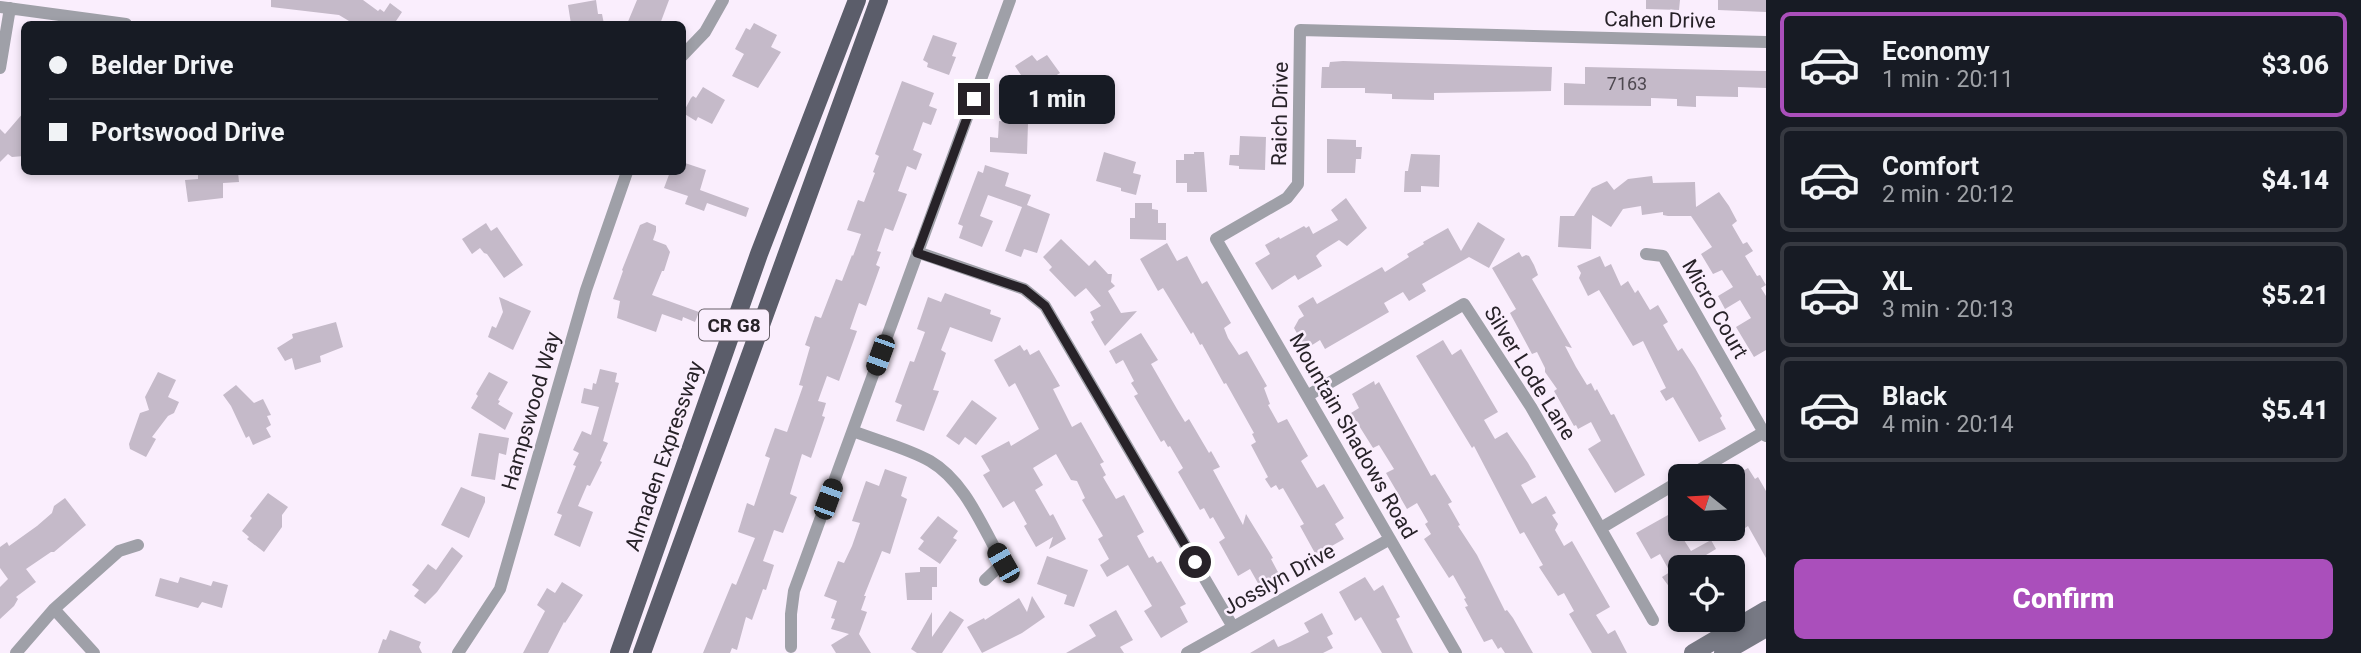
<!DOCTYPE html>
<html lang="en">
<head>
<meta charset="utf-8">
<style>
	:root { --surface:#171b24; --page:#242831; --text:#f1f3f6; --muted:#9ea1a6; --line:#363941; --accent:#aa4fbb }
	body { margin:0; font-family:Roboto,sans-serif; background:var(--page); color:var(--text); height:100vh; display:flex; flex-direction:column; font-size:26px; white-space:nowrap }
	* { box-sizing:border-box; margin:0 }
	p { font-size:23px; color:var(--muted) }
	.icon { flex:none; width:38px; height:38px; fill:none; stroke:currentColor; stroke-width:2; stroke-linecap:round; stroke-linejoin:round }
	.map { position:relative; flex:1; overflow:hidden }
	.details { display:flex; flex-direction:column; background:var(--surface); width:595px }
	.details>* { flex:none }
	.guide { position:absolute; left:21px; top:21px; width:665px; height:154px; border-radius:10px; box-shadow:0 4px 10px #0003; display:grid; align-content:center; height:154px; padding:0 28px; background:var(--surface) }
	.needle { width:46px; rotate:288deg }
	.fabs { position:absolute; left:1668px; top:464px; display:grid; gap:14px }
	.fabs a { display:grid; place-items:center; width:77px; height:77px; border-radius:10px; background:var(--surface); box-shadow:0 4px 10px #0003; font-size:35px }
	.end { position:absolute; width:32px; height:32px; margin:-16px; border:9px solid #272228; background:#fff; box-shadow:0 0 0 4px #fff }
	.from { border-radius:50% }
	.bubble { position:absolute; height:49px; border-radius:10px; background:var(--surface); box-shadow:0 4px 10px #0003; font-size:23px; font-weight:800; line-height:49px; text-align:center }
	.car { position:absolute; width:21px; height:42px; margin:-21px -10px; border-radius:9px; box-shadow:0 0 5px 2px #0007; background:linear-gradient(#222 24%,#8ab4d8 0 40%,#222 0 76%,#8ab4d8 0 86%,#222 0) }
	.guide b { display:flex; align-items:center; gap:24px; height:66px; font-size:26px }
	.guide b+b { border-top:2px solid var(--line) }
	.guide i { width:18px; height:18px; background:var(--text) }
	ul { padding:12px 0 0; list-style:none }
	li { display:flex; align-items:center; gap:21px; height:105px; margin:0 14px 10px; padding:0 14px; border:4px solid var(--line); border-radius:10px }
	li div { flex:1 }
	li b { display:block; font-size:26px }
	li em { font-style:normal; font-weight:800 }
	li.current { border-color:var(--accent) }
	li>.icon { width:63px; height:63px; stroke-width:1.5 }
	.primary-button { display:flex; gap:14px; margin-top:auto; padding:14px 28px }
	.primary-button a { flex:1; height:80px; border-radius:10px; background:var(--accent); color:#fff; font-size:28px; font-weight:800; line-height:80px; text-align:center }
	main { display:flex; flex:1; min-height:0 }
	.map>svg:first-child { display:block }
</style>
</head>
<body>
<main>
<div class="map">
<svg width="1766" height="653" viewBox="0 0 1766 653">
	<rect width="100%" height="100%" fill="#faeefd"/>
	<path fill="#c5bac9" d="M271,0h92l15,11 2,-2 4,3 6,-9 12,9 -8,12h-40l-15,-9 -68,-8z
		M596,0l2,14h4l2,10h-33l-3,-19z
		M637,0h32l-9,24h-33z
		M1646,0h34l-1,10 -33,-1z
		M1718,0h48v12l-48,-2z
		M754,23l23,12 -6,12 10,5 -23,36 -26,-12 12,-22 -9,-5 11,-21 4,2z
		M933,35l24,8 -5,13 4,1 -7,18 -22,-8 1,-4 -5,-3z
		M1032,55l5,6 10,-6 13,18 -8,5 8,11 -20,15 -25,-38z
		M1343,61l209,6 -1,24 -117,2v7l-42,-1v-5l-27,-1v-5h-44l1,-21h7l1,-5z
		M1585,67l181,4v17l-28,-1v10l-42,-1v11l-19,-1v-7l-26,-1v8l-87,-1v-22l21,1z
		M902,81l32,12 -5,13 8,3 -6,16 -8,-3 -10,28 9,4 -6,16 -9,-4 -9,25 9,3 -14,37 -8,-3 -8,23 4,1 -5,13 4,2 -14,39 -7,-3 -9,26 7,2 -18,50 -12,-5 -9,25 8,2 -4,13 3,1 -14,41 -9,-4 -12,40 7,3 -14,36 -9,-3 -11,31 11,4 -8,25 -3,-1 -11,31 -6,-3 -9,33 -5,-2 -2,5h-27l29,-70 4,2 19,-47 -17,-6 9,-29 7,3 16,-48 -5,-2 10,-28 12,4 16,-46 -4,-1 11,-38 -5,-2 10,-29 6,2 15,-39 6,2 10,-26 1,1 8,-22 -14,-4 11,-30 6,2 11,-29 -2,-1 6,-16 -4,-2z
		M703,87l22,13 -13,24 -14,-7 -2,4 -13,-8 8,-15 2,-2 3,2z
		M24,112v44l-12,1 -4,-3 -8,8v-33l5,5z
		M999,121l29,2 -1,31 -37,-2v-15l8,1z
		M1240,136l26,1 -1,33 -26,-1v-3l-10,-1 1,-10h9z
		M1327,139l29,1v7h6l-1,12h-5l-1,14h-28z
		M1104,152l32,10 -3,11 8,2 -5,20 -15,-4v-3l-25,-7z
		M1194,152h10l3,40h-20v-9h-11v-23h8v-6h10z
		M1411,154l29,1 -1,32 -18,-1v6h-17l1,-21h3z
		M682,162l24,8 -6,20 49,18 -3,9 -39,-14 -3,8 -19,-7 3,-8 -24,-8 6,-16h12z
		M985,165l24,8 -4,13 26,9 -4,10 23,9 -13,39 -13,-4 -3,8 -16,-6 17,-44 -34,-12 -8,21 13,5 -11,26 -23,-9 4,-12 -5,-2 20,-53 5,2z
		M198,172h40l1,10 -16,1v15l-35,4 -3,-22 13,-1z
		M1652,176l1,7 42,-1 1,25 23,-15 10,14 8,15 -5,4 11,19 4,-2 6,9 -8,5 12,20 3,-1 6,10 -5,3 5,8v54l-12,7 -18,-30 15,-9 -11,-18 -15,9 -7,-13 15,-9 -11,-17 -9,4 -12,-20 11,-7 -21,-31h-23l-5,-1v-3l-21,3 -1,-9 -18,3 -12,18 -19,-12 -1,34 -33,-2 2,-31h14l18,-28 15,-7 7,9 14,-11z
		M1346,198l21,30 -20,18 -8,-6 -19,12 -4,4 6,10 -24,14 -3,-5 -23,15 -17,-27 15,-9 -5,-9 14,-8 1,2 24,-13 2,2 3,-2 4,8 25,-14 -7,-10z
		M1135,203h17v6l6,1v13h8v17l-36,-1v-21h5z
		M647,222l9,4v5l-3,9 13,5 4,7 -6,19h-2l-10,24 47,17 -4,10 -12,-5 -1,4 -20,-7 -6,18 -39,-14 3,-17 -7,-2 10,-28 -1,-1 18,-45z
		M1478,222l27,17 -16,29 -20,-11 -47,27 4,7 -17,10 -6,-9 -19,11 5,9 -64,37 -5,-9 -14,9 -12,-21 5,-9 5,-3 -6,-10 15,-9 4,7 65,-37 3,5 24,-15 -2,-3 17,-10 -1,-2 25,-14 13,23z
		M486,223l5,8 6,-4 26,38 -19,13 -17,-24 -3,-1 -4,-5 -8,6 -10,-15z
		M1061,239l28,27 6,-6 13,14h4l-1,8 4,4 -7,5 13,22 16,-2 -32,35 -14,-24 3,-2 -4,-8 11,-6 -15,-18 -11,9 -26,-27 3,-3 -9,-10z
		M1167,243l10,18 10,-5 15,28 5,-3 24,42 -7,5 4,10 11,17 8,-4 20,35 -3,2 6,16 -2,1 10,18 9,-4 21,37 -7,5 16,27 7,-4 20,34 -9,6 9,15 -28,16 -16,-29 4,-2 -21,-36 -4,2 -3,-5 -5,3 -6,-9 3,-2 -17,-32 5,-3 -4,-8 2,-1 -28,-50 -2,1 -22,-40 -2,1 -7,-13 -2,2 -28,-46 -5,3 -18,-32z
		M1519,252l3,5 4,-2 3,1 5,9 4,10 -6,4 40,69 -7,-2 11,21 11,18 4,-2 4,8 2,-2 14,26 3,-1 31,61 -30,18 -27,-44 13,-8 -10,-19 -13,7 -2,-4 -2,1 -20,-35 3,-2 -12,-17v-4l-8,-16 -5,2 -22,-41 6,-4 -24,-41z
		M1600,256l5,11 6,-3 10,22 7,-5 7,12 3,-3 12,20 8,-5 10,17 -5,3 15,26 4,-3 13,20 27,48 -2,2 6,11 -27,13 -26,-45 -7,4 -6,-10 6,-3 -23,-47 -10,5 -34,-56 -11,6 -9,-18 2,-5 -4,-7z
		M945,293l46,17 -1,4 11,4 -9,24 -42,-15 -9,23 5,3 -13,37 6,1 -15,40 -28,-10 6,-16 -7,-3 15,-41 4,1 11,-30 -8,-3 11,-32 13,5z
		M499,297l32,14 -18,39 -25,-13 4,-11 4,2 7,-16z
		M336,322l7,25 -23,9 1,6 -26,8 -3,-12 -7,3 -8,-13 16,-10 -1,-4z
		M1141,333l17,27 -7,4 26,45 8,13 4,-3 20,34 2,-2 9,16 -7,3 30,55 3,-11 27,44 -2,1 8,15 -20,11 -9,-16 -12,7 -19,-34 6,-4 -12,-21 -3,2 -6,-11 -4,2 -22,-38 5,-4 -13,-22 -2,1 -4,-7 -3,2 -27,-46 4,-2 -7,-11 3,-2 -11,-21 -7,4 -7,-13z
		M1443,340l9,15 9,-6 37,63 -14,8 11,19 12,-7 21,31 8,14 -15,8 11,19 14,-8 10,17 -4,2 6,9 -3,6 9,16 8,-5 38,66 -14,8 12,19 7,-4 12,23h-35l-23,-39 5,-3 -10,-18 -6,3 -19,-29 4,-2 -19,-33 -4,2 -46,-88 -2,2 -56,-92z
		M1020,345l4,6 3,-2 3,6 9,-5 21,36 -7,3 19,38 9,-5 21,37 2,3 -4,2 6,11 -3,2 13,22 8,-4 20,37 -7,4 12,22 4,-2 4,7 4,-2 25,43 -6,3 8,15 -27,16 -17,-27 8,-5 -24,-41 -21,12 -7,-12 9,-6 -11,-20 5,-3 -21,-36 3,-2 -8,-17 -6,-1 -15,-26 -23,14 10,17 -8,5 15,26 3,-2 13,25 -17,10 4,-12 -17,10 -12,-21 3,-2 -13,-23 -11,7 -20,-33 7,-4 -9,-15 28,-15 2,5 28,-17 -24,-46 -6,4 -15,-27z
		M600,369l17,4 -2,9 4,1 -16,58 5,2 -8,18 2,1 -12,24 -3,-1 -9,21 15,6 -13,35 -26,-12 8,-20 -5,-2 19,-47 -3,-1 6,-12 -6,-3 9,-19 9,4 8,-28 -18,-4 3,-15 8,2 1,-7 3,1z
		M158,372l18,8 -8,17 11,5 -5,11 -6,3 -16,21 4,2 -10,18 -16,-8 -1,-5 11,-31 9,-3 -4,-13z
		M489,372l19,10 -10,18 2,1 -2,3 15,9 -8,17 -34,-22 7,-12 -2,-2z
		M1374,381l1,4 4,-3 52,94 4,-2 17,28 -4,2 12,21 -2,1 19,29 28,56 2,-1 6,8 20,35h-28l-4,-6 -3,2 -6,-10 -8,3 -19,-35 3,-1 -4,-7 2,-1 -13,-23 -4,3 -25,-39 7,-5 -6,-10 3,-2 -11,-19 -10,6 -21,-36 8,-4 -15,-24 -6,3 -22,-35 8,-5 -7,-14z
		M236,385l18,18 9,-4 8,16 -4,1 4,9 -5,3 5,9 -18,8 -4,-9 -3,2 -15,-32 -8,-11z
		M972,400l25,18 -21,27 -11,-8 -6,8 -13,-9z
		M479,433l30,5 -3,17 -7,-2 -4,27 -24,-4z
		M1748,468l7,11 3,-2 8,14v67l-18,-32 -6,4 -10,-17v-33l5,-3 -1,-2z
		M885,469l22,8 -6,19 6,3 -17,55 -8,-3 -18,45h2l-5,14 6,2 -8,22 12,19h-35l-5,-8 18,-11 -18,-5 4,-10 -4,-1 6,-17 -13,-5 14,-35 6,2 8,-17 8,-23 -8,-2 14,-40 13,5z
		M461,487l24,10v5l-16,36 -28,-13z
		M268,493l20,14 -6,8v12l-18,25 -17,-13 2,-2 -7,-6 10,-13 -2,-2z
		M65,498l21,27 -32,27h-3l-25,17 10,13 -20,15 2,2 -4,7 -14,13v-32l8,-8 -8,-11v-21l7,-5 2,4 28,-20 15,-13 2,-7z
		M1668,515l23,36 20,-11 5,9 -20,12 1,2 -7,4h-10v22l-7,3 -11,-15 8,-5 -10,-18 -9,5 -15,-26z
		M938,516l20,15 -5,7 4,2 -17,24 -22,-15 6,-8 -4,-3z
		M452,547l11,9 -26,36 -12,12 -11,-8 5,-6 -7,-5 16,-21 8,6z
		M1047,556l41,14 -14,37 -10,-3 3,-9 -30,-11z
		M920,567h17v20h-5v13h-25l-2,-27 15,-1z
		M180,577l31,9 2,-5 15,4 -6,23 -20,-6 -4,6 -43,-12 5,-18 18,5z
		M1365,577l9,14 9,-6 17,32 -4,2 17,34h-31l-21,-36 -6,4 -16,-29z
		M562,582l21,13 -18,28 -1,-1 -16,31h-25l22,-42 -8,-6 10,-17 8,5z
		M1032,596l13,21 -23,16 -40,20 -15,-26 17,-9 1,2 34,-22 8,14z
		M1116,610l17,30 -13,7 4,6h-58l30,-17 -7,-11z
		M950,611l14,9 -22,33h-25l-6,-4 21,-37v25z
		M1322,613l11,21 -6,3 6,11 -10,5h-73l24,-14 4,8 12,-5 19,-10 -5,-9z
		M390,630l31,12 -2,5 3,6h-44l5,-14 3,1z"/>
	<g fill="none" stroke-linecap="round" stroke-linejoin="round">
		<path stroke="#9fa0a8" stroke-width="12" d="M0,7l126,17
			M682,56l23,-24 18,-32
			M0,68l10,-60
			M917,252l107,37 21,17 188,321
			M1646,254l17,2 103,180
			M1307,396l157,-92 67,103 122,213
			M853,431c25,10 54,17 77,30 36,21 53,68 73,102l-18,17
			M1689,476l75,-44
			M1601,528l79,-47
			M54,609l40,44
			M791,647v-33l3,-23 216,-591
			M16,653l38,-44 65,-58 19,-6
			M458,653l42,-64 86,-299 41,-118
			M1187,653l203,-114
			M1456,653l-240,-414 71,-41 11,-14 2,-154 466,12"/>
		<path stroke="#777984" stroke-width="18" d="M1693,653l73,-43
			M1723,653l43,-25"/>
		<path stroke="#5b5d6a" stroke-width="18" d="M619,653l140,-399 98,-254
			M642,653l237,-653"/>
	</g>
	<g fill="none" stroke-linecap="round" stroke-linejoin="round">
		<path stroke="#272228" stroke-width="9" d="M974,99l-57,154 107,36 21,17 150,256"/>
	</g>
	<g text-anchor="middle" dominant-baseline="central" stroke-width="5" stroke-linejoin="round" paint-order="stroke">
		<g font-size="18" fill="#4e4850">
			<text x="1627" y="83">7163</text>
		</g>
		<rect fill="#faeefd" stroke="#665f68" stroke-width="2" x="699" y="309.5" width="70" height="31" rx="5"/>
		<g font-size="19" font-weight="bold" fill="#272228">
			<text x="734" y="325">CR G8</text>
		</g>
		<g font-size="21" fill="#272228" stroke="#faeefd">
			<text transform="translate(1660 20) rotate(1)">Cahen Drive</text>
			<text transform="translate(1280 114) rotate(-89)">Raich Drive</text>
			<text transform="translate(1715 309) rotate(60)">Micro Court</text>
			<text transform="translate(1530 373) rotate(58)">Silver Lode Lane</text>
			<text transform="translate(531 411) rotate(-74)">Hampswood Way</text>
			<text transform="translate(1353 436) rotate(60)">Mountain Shadows Road</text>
			<text transform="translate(664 456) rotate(-71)">Almaden Expressway</text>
			<text transform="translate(1279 579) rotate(-29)">Josslyn Drive</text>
		</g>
	</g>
</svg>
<div class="fabs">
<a><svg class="needle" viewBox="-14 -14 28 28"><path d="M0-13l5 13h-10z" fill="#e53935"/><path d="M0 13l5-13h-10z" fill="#9ea1a6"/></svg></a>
<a><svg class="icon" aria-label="locate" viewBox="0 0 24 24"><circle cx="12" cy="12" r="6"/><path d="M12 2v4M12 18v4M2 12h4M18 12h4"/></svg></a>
</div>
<i class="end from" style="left:1195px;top:562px"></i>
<i class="end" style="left:974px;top:99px"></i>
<div class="bubble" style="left:999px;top:75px;width:116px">1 min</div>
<i class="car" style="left:880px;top:355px;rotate:200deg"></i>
<i class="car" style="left:828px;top:499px;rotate:20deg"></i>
<i class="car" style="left:1003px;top:563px;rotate:330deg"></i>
<div class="guide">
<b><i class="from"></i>Belder Drive</b>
<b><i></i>Portswood Drive</b>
</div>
</div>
<section class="details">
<ul>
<li class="current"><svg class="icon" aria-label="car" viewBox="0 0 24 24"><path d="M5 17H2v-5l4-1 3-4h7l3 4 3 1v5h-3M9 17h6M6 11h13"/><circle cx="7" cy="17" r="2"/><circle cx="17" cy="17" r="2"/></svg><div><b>Economy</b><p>1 min · 20:11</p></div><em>$3.06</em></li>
<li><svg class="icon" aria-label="car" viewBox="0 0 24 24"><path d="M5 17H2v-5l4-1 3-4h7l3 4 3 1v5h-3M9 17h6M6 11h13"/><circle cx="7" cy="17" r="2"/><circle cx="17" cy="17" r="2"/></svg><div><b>Comfort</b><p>2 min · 20:12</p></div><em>$4.14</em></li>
<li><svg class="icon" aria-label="car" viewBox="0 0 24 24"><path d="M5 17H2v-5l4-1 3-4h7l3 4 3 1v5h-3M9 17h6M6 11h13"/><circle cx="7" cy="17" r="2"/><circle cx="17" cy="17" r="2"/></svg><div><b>XL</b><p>3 min · 20:13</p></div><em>$5.21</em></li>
<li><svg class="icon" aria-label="car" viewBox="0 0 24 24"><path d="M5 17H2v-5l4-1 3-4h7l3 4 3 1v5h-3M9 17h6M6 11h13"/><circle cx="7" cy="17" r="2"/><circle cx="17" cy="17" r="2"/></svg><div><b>Black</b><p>4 min · 20:14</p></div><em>$5.41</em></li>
</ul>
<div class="primary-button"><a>Confirm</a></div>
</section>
</main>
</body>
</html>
